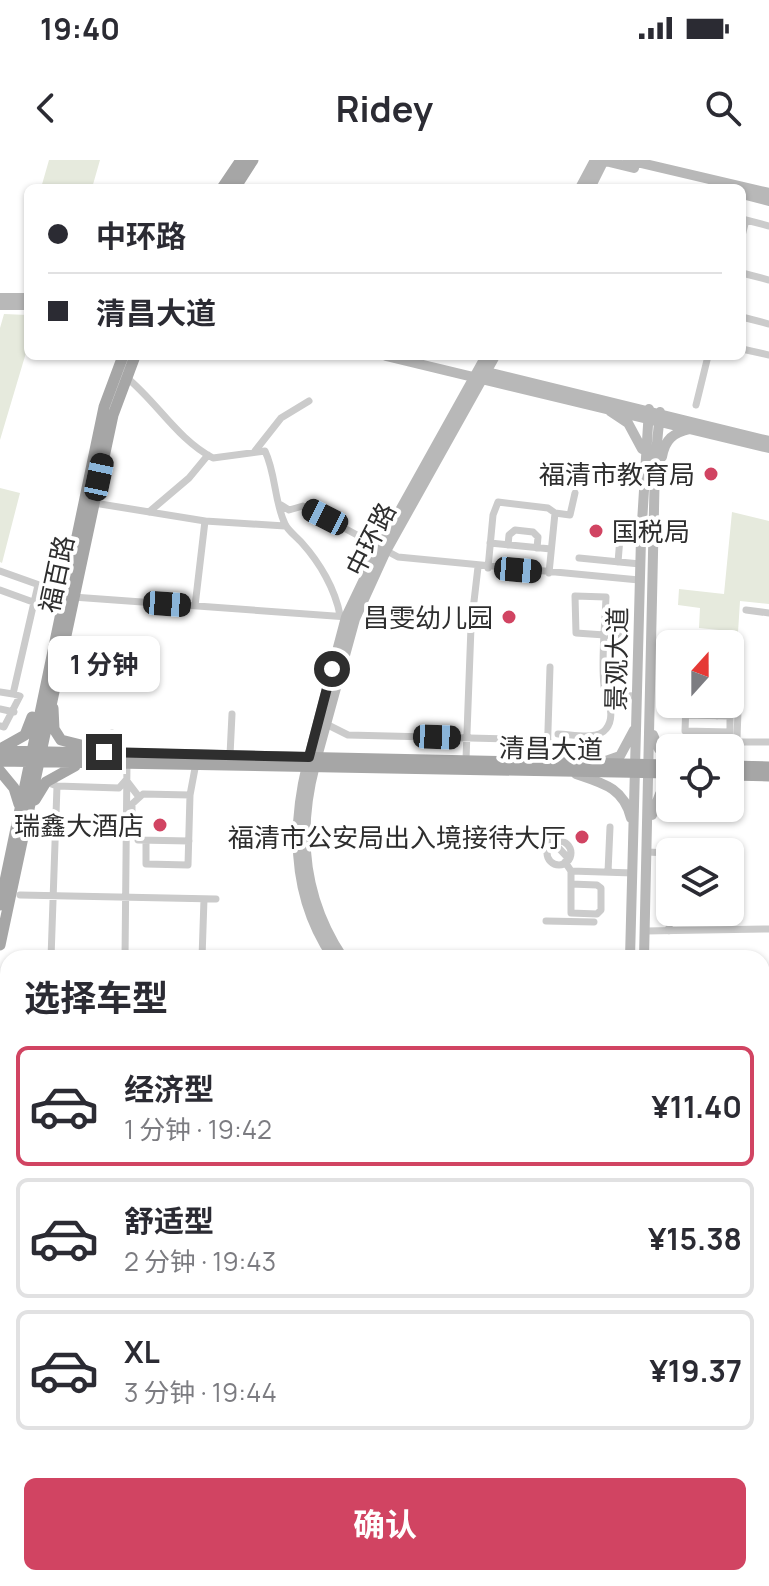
<!DOCTYPE html>
<html lang="zh">
<head>
<meta charset="utf-8">
<style>
	:root { --surface:#fff; --page:#f2f2f3; --text:#2b2b33; --muted:#7c7c81; --line:#e1e1e2; --accent:#d14462 }
	body { margin:0; font-family:Manrope,"Noto Sans SC",sans-serif; background:var(--page); color:var(--text); height:100vh; display:flex; flex-direction:column; font-size:30px; white-space:nowrap }
	* { box-sizing:border-box; margin:0 }
	p { font-size:26px; color:var(--muted) }
	.icon { flex:none; width:44px; height:44px; fill:none; stroke:currentColor; stroke-width:2; stroke-linecap:round; stroke-linejoin:round }
	.map { position:relative; flex:1; overflow:hidden }
	.drawer { position:absolute; left:0px; top:790px; width:770px; height:636px; display:flex; flex-direction:column; background:var(--surface); border-radius:24px 24px 0 0; box-shadow:0 2px 6px #0004 }
	.drawer>* { flex:none }
	.banner { position:absolute; left:24px; top:24px; width:722px; height:176px; border-radius:12px; box-shadow:0 2px 6px #0004; display:grid; align-content:center; height:176px; padding:0 24px; background:var(--surface) }
	.needle { width:52px; rotate:21deg }
	.fabs { position:absolute; left:656px; top:470px; display:grid; gap:16px }
	.fabs a { display:grid; place-items:center; width:88px; height:88px; border-radius:12px; background:var(--surface); box-shadow:0 2px 6px #0004; font-size:40px }
	.end { position:absolute; width:36px; height:36px; margin:-18px; border:10px solid #2e2e2e; background:#fff; box-shadow:0 0 0 4px #fff }
	.from { border-radius:50% }
	.bubble { position:absolute; height:56px; border-radius:12px; background:var(--surface); box-shadow:0 2px 6px #0004; font-size:26px; font-weight:700; line-height:56px; text-align:center }
	.car { position:absolute; width:24px; height:48px; margin:-24px -12px; border-radius:10px; box-shadow:0 0 6px 2px #0007; background:linear-gradient(#222 24%,#8ab4d8 0 40%,#222 0 76%,#8ab4d8 0 86%,#222 0) }
	.banner b { display:flex; align-items:center; gap:28px; height:76px; font-size:30px }
	.banner b+b { border-top:2px solid var(--line) }
	.banner i { width:20px; height:20px; background:var(--text) }
	ul { padding:0; list-style:none }
	li { display:flex; align-items:center; gap:24px; height:120px; margin:0 16px 12px; padding:0 8px; border:4px solid var(--line); border-radius:12px }
	li div { flex:1 }
	li b { display:block; font-size:30px }
	li em { font-style:normal; font-weight:700 }
	li.active { border-color:var(--accent) }
	li>.icon { width:72px; height:72px; stroke-width:1.5 }
	h2 { padding:0 24px; font-size:36px; line-height:96px }
	.cta { display:flex; gap:16px; margin-top:auto; padding:16px 24px }
	.cta a { flex:1; height:92px; border-radius:12px; background:var(--accent); color:#fff; font-size:32px; font-weight:700; line-height:92px; text-align:center }
	.status { display:flex; justify-content:space-between; align-items:center; height:56px; padding:0 40px; background:var(--surface); direction:ltr }
	.status svg { height:22px; fill:currentColor }
	header { display:flex; justify-content:space-between; align-items:center; height:104px; padding:0 24px; background:var(--surface); font-size:36px; font-weight:700 }
	.map>svg:first-child { display:block }
</style>
</head>
<body>
<div class="status"><b>19:40</b><svg viewBox="0 0 49 12"><path d="M0 12V9h3v3zM5 12V6h3v6zM10 12V3h3v9zM15 12V0h3v12zM26 1h20v11H26zM47 4h2v5h-2z"/></svg></div>
<header><svg class="icon" aria-label="back" viewBox="0 0 24 24"><path d="M15 5l-7 7 7 7"/></svg>Ridey<svg class="icon" aria-label="search" viewBox="0 0 24 24"><circle cx="10" cy="10" r="6"/><path d="M15 15l6 6"/></svg></header>
<div class="map">
<svg width="769" height="1426" viewBox="0 0 769 1426">
	<rect width="100%" height="100%" fill="#fff"/>
	<path fill="#e6eadd" d="M49,0h51l-8,28h-51z
		M4,154l24,1v31l-28,94v-112z
		M0,328l20,5 -18,70 -2,-1z
		M732,352l37,9v83l-29,-3 -3,47 -18,-4v-14l-20,-2 1,-20 -22,-3 1,-16 45,5z
		M8,1230v169l-8,-5v-163z
		M43,1418h416l-9,8h-393z"/>
	<path fill="#cce1e8" d="M769,1178v156l-7,5v-159z
		M459,1418h194l-9,8h-194z"/>
	<g fill="none" stroke-linecap="round" stroke-linejoin="round">
		<path stroke="#cbcbcb" stroke-width="7" d="M614,28h5
			M742,59l27,7
			M742,76l4,-16
			M742,113l27,7
			M742,157l27,7
			M742,189l27,6
			M126,217c31,25 51,62 87,81l52,-7c11,23 9,50 20,73 3,7 12,13 17,19 18,20 33,46 38,72
			M696,245l12,-49
			M255,291l26,-33 28,-17
			M94,343l111,18
			M281,345l8,5 14,-4 95,51 241,23
			M149,352l40,-34 19,-23
			M555,353l15,2 5,-22
			M490,383l61,6
			M508,385l1,-10 6,-5 18,2 5,5 -1,11
			M579,398l61,6
			M618,402l3,-36
			M488,408l5,-53 5,-13 50,6 7,5 -6,60
			M0,411l73,26 275,20
			M0,430l33,12
			M195,446l10,-85 80,5
			M746,450l23,3
			M730,519v75
			M0,532l13,2 25,-109
			M607,535l30,1
			M686,544l-1,27 45,1
			M0,549l14,3
			M686,555l45,1
			M697,555l5,-10h11l4,11
			M324,563l24,12 200,5
			M0,566l4,1 16,-31 -7,-2
			M558,574c13,0 39,7 48,-5 11,-14 0,-30 -2,-43 -3,-28 1,-60 2,-89l-31,-1 1,37 43,3
			M737,582h32
			M112,592v-19
			M230,595l2,-41
			M466,599l5,-132 7,-60
			M547,601l3,-94
			M736,606l2,-55
			M46,622l11,4 -6,172
			M57,626l62,2 7,-8 13,17
			M190,635l6,-32
			M546,667l3,19
			M146,681v23l42,1 2,-70 -47,-1 -11,10v30h6v6l51,1
			M547 693a12 12 0 1 1 24 0a12 12 0 1 1-24 0Z
			M553,682l16,17
			M647,692l23,1
			M565,702l6,9v42l26,1 4,-4v-22l-4,-3 -26,-1
			M571,711l62,2
			M608,712l2,-45
			M20,735l196,4
			M546,761l48,1
			M645,771l124,-2
			M669,771l1,-34
			M125,798l2,-196
			M202,798l2,-59
			M0,819h8
			M0,960l8,10
			M0,1035l8,8
			M762,1161l7,-2
			M0,1348l8,3
			M762,1389l7,-7
			M762,1405l7,-4
			M171,1418l24,8
			M357,1426l25,-8
			M720,1426l10,-8
			M730,1426l11,-8"/>
		<path stroke="#b8b8b8" stroke-width="10" d="M601,0l33,8
			M628,0l141,33
			M580,28l15,-28
			M590,28l14,-28
			M742,34l27,7
			M0,138h28
			M0,145h28
			M386,196l383,92
			M483,211l286,70
			M610,251l18,12 14,26
			M662,297c3,-18 11,-24 28,-28
			M653,575l6,14 11,10
			M309,597l37,-140 33,-69 107,-192
			M317,597l38,-138 31,-68 109,-195
			M603,602l17,-6 14,-26
			M307,605c-16,66 -14,134 26,193
			M315,605c-18,68 -12,133 28,193
			M576,614c27,9 48,14 55,44
			M652,655l8,-21 10,-6
			M630,798l11,-419 8,-130
			M644,798l11,-494 5,-52
			M762,886h7"/>
		<path stroke="#a6a6a6" stroke-width="11" d="M222,28l19,-28
			M235,28l18,-28
			M53,548l1,21 7,11 24,6
			M2,588l23,-13 7,-18
			M0,591l670,14
			M0,601l670,12
			M730,606l39,1
			M0,611l14,17 5,16
			M730,615l39,1
			M35,640l11,-18 29,-16
			M0,745l104,-498 19,-51
			M0,785l113,-530 22,-59
			M762,1089l7,-2
			M762,1103l7,-2
			M0,1202l8,-1
			M0,1216l8,-1"/>
	</g>
	<g fill="none" stroke-linecap="round" stroke-linejoin="round">
		<path stroke="#2e2e2e" stroke-width="10" d="M104,592l205,5 23,-88"/>
	</g>
	<g fill="#d14462" stroke="#fff" stroke-width="3">
		<circle cx="711" cy="314" r="8"/>
		<circle cx="596" cy="371" r="8"/>
		<circle cx="509" cy="457" r="8"/>
		<circle cx="160" cy="665" r="8"/>
		<circle cx="582" cy="677" r="8"/>
	</g>
	<g text-anchor="middle" dominant-baseline="central" stroke-width="8" stroke-linejoin="round" paint-order="stroke">
		<g font-size="26" fill="#2e2e2e" stroke="#fff" text-anchor="end">
			<text x="695" y="314">福清市教育局</text>
			<text x="612" y="371" text-anchor="start">国税局</text>
			<text x="493" y="457">昌雯幼儿园</text>
			<text x="144" y="665">瑞鑫大酒店</text>
			<text x="566" y="677">福清市公安局出入境接待大厅</text>
		</g>
		<g font-size="26" fill="#2e2e2e" stroke="#fff">
			<text transform="translate(370 379) rotate(-63)">中环路</text>
			<text transform="translate(56 414) rotate(-78)">福百路</text>
			<text transform="translate(616 499) rotate(-89)">景观大道</text>
			<text transform="translate(551 588) rotate(1)">清昌大道</text>
		</g>
	</g>
</svg>
<div class="fabs">
<a><svg class="needle" viewBox="-14 -14 28 28"><path d="M0-13l5 13h-10z" fill="#e53935"/><path d="M0 13l5-13h-10z" fill="#7c7c81"/></svg></a>
<a><svg class="icon" aria-label="locate" viewBox="0 0 24 24"><circle cx="12" cy="12" r="6"/><path d="M12 2v4M12 18v4M2 12h4M18 12h4"/></svg></a>
<a><svg class="icon" aria-label="layers" viewBox="0 0 24 24"><path d="M12 4l9 5-9 5-9-5zM3 14l9 5 9-5"/></svg></a>
</div>
<i class="end from" style="left:332px;top:509px"></i>
<i class="end" style="left:104px;top:592px"></i>
<div class="bubble" style="left:48px;top:476px;width:112px">1 分钟</div>
<i class="car" style="left:99px;top:317px;rotate:12deg"></i>
<i class="car" style="left:325px;top:357px;rotate:297deg"></i>
<i class="car" style="left:518px;top:410px;rotate:95deg"></i>
<i class="car" style="left:167px;top:444px;rotate:94deg"></i>
<i class="car" style="left:437px;top:577px;rotate:92deg"></i>
<div class="banner">
<b><i class="from"></i>中环路</b>
<b><i></i>清昌大道</b>
</div>
<section class="drawer">
<h2>选择车型</h2>
<ul>
<li class="active"><svg class="icon" aria-label="car" viewBox="0 0 24 24"><path d="M5 17H2v-5l4-1 3-4h7l3 4 3 1v5h-3M9 17h6M6 11h13"/><circle cx="7" cy="17" r="2"/><circle cx="17" cy="17" r="2"/></svg><div><b>经济型</b><p>1 分钟 · 19:42</p></div><em>¥11.40</em></li>
<li><svg class="icon" aria-label="car" viewBox="0 0 24 24"><path d="M5 17H2v-5l4-1 3-4h7l3 4 3 1v5h-3M9 17h6M6 11h13"/><circle cx="7" cy="17" r="2"/><circle cx="17" cy="17" r="2"/></svg><div><b>舒适型</b><p>2 分钟 · 19:43</p></div><em>¥15.38</em></li>
<li><svg class="icon" aria-label="car" viewBox="0 0 24 24"><path d="M5 17H2v-5l4-1 3-4h7l3 4 3 1v5h-3M9 17h6M6 11h13"/><circle cx="7" cy="17" r="2"/><circle cx="17" cy="17" r="2"/></svg><div><b>XL</b><p>3 分钟 · 19:44</p></div><em>¥19.37</em></li>
</ul>
<div class="cta"><a>确认</a></div>
</section>
</div>
</body>
</html>
